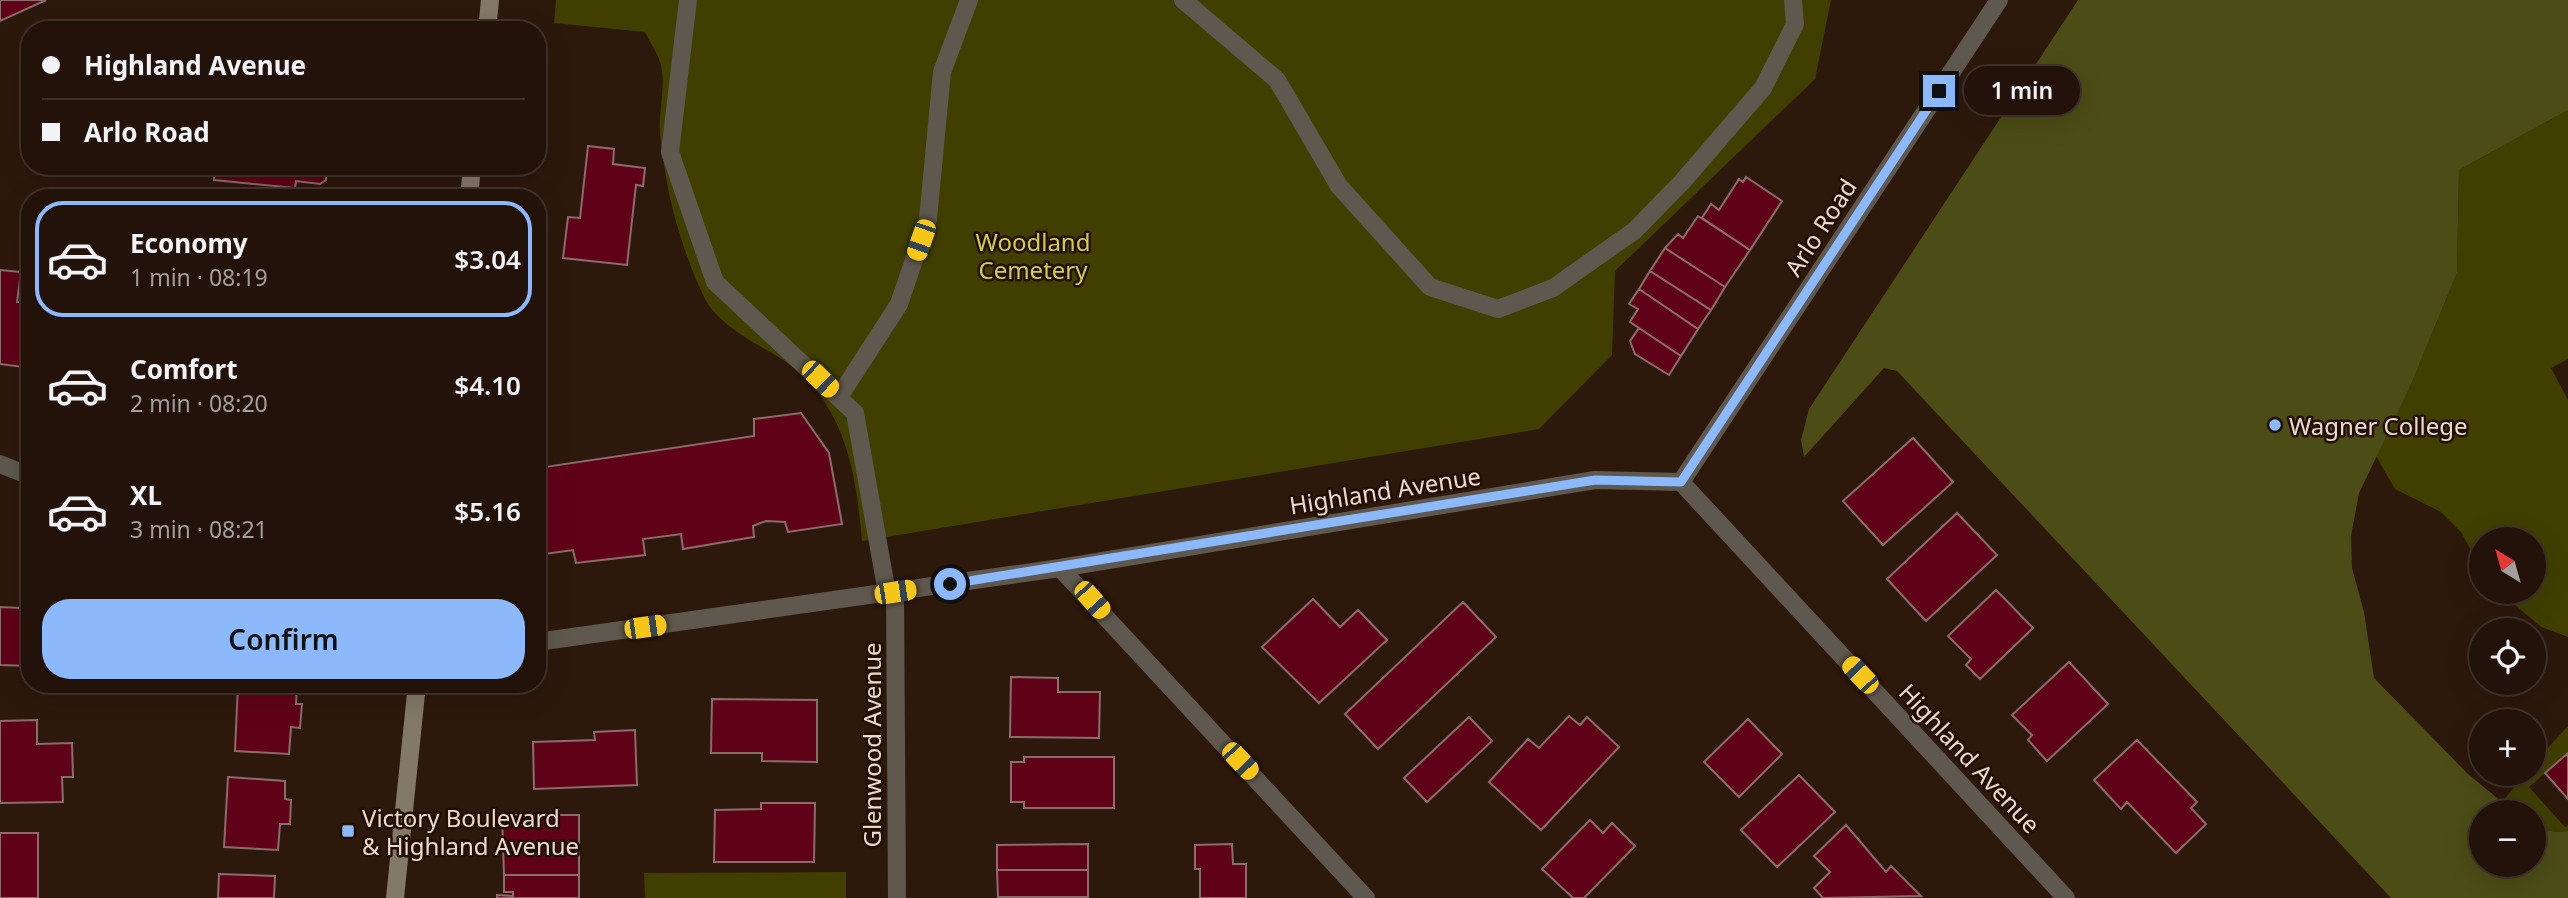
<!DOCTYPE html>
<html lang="en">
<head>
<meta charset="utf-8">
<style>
	:root { --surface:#221209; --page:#2a1b12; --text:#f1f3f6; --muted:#a29e9c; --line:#3f322a; --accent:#8bb9fc }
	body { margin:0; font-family:"Noto Sans",sans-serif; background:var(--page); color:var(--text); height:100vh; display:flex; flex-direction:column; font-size:26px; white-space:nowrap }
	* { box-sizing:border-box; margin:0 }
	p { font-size:23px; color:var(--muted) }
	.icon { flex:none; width:38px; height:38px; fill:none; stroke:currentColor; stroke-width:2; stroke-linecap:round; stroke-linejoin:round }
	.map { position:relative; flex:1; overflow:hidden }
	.details { position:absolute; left:21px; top:189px; width:525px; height:504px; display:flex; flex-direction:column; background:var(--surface); border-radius:28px; box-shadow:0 7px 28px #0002,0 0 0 2px var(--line) }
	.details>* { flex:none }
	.hud { position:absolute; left:21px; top:21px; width:525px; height:154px; border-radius:28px; box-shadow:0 7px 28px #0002,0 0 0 2px var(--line); display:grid; align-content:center; height:154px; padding:0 21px; background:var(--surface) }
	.needle { width:46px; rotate:323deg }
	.tools { position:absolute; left:2469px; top:527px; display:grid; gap:14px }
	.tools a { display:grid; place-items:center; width:77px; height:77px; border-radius:50%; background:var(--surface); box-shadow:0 7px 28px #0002,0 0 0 2px var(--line); font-size:35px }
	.end { position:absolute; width:32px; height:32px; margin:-16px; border:9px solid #8bb9fc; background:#111; box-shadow:0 0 0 4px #111 }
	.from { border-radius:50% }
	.bubble { position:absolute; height:49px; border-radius:24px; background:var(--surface); box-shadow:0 7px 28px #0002,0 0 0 2px var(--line); font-size:23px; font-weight:600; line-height:49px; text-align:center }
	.car { position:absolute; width:21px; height:42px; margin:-21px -10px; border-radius:9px; box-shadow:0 0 5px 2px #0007; background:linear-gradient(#f5c518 24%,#345 0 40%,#f5c518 0 76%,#345 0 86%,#f5c518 0) }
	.hud b { display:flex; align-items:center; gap:24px; height:66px; font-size:26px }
	.hud b+b { border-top:2px solid var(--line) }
	.hud i { width:18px; height:18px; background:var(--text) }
	ul { padding:12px 0 0; list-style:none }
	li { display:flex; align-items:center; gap:21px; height:116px; margin:0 14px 10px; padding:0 7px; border:4px solid transparent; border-radius:28px }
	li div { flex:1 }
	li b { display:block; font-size:26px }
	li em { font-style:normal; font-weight:600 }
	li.selected { border-color:var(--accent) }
	li>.icon { width:63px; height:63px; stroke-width:1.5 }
	.primary-button { display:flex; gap:14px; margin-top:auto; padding:14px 21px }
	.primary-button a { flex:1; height:80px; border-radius:28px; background:var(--accent); color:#111; font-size:28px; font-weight:600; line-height:80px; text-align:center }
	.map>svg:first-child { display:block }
</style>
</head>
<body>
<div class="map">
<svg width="2568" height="898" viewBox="0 0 2568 898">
	<rect width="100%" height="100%" fill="#2d180c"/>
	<path fill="#403f00" d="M556,0h1275l-16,79 -200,192 -3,84 -73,74 -677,112c-6,-71 -18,-144 -85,-185 -24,-14 -61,-33 -73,-59 -25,-54 -38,-104 -44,-163 -2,-21 5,-43 2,-63 -1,-13 -12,-28 -17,-39l-91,-9z
		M2568,110v249l-17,9 17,32v237l-27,-10 -41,-35h34v-53h-52l-1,30 -20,-37 -20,-20 -46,-23 -19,-33 33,-67 48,-116 2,-103z
		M2568,726v27l-39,34 36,40 3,-2v6l-12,1 -22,-5v-15h-20l-12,-10 23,-28h9v-11z
		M846,872v26h-201l-1,-25z"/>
	<path fill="#4c4c16" d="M2078,0h490v110l-109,60 -2,103 -48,116 -50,104 -8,43 1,32 12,44 10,66 94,96 46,38h-32v52h52v-37l22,5 12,-1v67h-177l-494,-527 -13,-3 -80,89 -3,-17 8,-31z"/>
	<path fill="#600217" stroke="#8b6c6c" stroke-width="2" d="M0,0h46l-46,21z
		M588,146l26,3 -1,15 32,4 -2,18 -7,-1 -9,80 -64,-7 5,-41 12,1z
		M215,166h112l-1,14 -6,4 -24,-3 -1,7 -81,-8z
		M1746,177l36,24 -32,49 -48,-32 9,-14 8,6 20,-31 4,3z
		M1698,216l52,34 -25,37 -60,-39 13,-14 5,4z
		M1665,248l60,39 -14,23 -61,-39z
		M0,270l21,2 -4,30 13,1v56l-6,-1 -1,9 -23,-3z
		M1650,271l61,39 -13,19 -59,-40z
		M1639,289l59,40 -17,27 -51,-34 8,-13 -9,-5z
		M1639,328l42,28 -12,19 -34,-21 -5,-13z
		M801,413l28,40 13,71 -54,8 -3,-10 -19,-1 -13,5 1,11 -71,12 -2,-15 -38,5 2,16 -69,8 -3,-13 -36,5 1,-87 216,-32v-17z
		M1913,438l40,44 -70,63 -40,-44z
		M1957,513l40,42 -71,66 -39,-42z
		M1996,590l37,38 -53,51 -14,-14 5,-6 -23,-23z
		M21,599l9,1v66l-30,-1v-58l21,1z
		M1313,599l27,28 18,-17 29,30 -68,63 -57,-56z
		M1463,602l33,35 -118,112 -33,-35z
		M2069,662l39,42 -61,57 -19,-21 4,-5 -20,-20z
		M1011,677l47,1v14h42l-1,46 -89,-1z
		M238,684l59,1 -1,19h6l-2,24 -9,-1 -2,27 -54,-3z
		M712,699l105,1v62l-55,-1v-8h-51z
		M1569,716l11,9 7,-8 32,30 -78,83 -52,-48 39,-43 11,9z
		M1469,717l23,24 -65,61 -23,-24z
		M1748,719l34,35 -43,43 -35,-35z
		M37,720v24l35,-1 1,34h-11l1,25 -63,1v-82z
		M635,730l2,55 -103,4 -1,-47 62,-2 -1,-8z
		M2137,740l60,62 -6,6 15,16 -30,29 -49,-51 -6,7 -27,-29z
		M2568,753v46l-23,-26z
		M1024,757h90v51h-90v-6h-13v-40h13z
		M1799,775l36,37 -58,55 -36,-37z
		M228,777l57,4v18l6,1 -1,24h-10l-2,26 -54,-3z
		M761,803h54l-1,59h-100l1,-52 46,-1z
		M502,815h77v60h-75z
		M1590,820l13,13 9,-10 23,23 -51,52h-11l-31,-29z
		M1846,825l40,47 5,-6 30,30 -98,2 -9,-10 16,-16 -16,-16z
		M0,833h38v65h-38z
		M1088,844v26h-91v-25z
		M1232,844l1,20h13v34h-46v-29h-5v-24z
		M997,870h91v27h-90z
		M219,874l56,2 -1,22h-56z
		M504,875h75v23h-82v-3l16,1v-4h-9z"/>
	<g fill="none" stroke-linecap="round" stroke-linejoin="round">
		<path stroke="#5e584e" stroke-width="18" d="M688,0l-18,152 45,130 140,131 32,180
			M1183,0l94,80 62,106 91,101 68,22 55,-21 81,-57 48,-49 81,-94 32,-64 -2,-24
			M839,397l60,-93 29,-85 14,-147 27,-72"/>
		<path stroke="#5e584e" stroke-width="18" d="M0,464l30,12
			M1681,482l318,-482
			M1060,568l306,330
			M895,592l2,306
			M537,642l523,-74 535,-88 86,2 385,416"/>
		<path stroke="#837969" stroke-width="18" d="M487,30l3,-30
			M469,198l3,-32
			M395,898l22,-214"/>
	</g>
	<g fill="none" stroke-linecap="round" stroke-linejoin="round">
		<path stroke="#8bb9fc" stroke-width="9" d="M950,584l645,-104 86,2 258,-391"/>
	</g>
	<g fill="#8bb9fc" stroke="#230e04" stroke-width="2.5">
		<circle cx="2275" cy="425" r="7"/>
		<rect x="341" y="824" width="14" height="14" rx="3.5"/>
	</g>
	<g text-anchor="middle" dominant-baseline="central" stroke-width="5" stroke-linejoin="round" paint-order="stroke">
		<g font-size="24" fill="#e9dad2" stroke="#230e04">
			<text transform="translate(1820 227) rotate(-57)">Arlo Road</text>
			<text transform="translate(1385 490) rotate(-9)">Highland Avenue</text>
			<text transform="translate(871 745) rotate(-90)">Glenwood Avenue</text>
			<text transform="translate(1970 758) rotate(47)">Highland Avenue</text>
		</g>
		<g font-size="24" fill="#d0cf49" stroke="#230e04">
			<text x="1033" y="241">Woodland<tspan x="1033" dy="28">Cemetery</tspan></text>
		</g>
		<g font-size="24" fill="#e9dad2" stroke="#230e04" text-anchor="start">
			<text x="2289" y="425">Wagner College</text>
			<text x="362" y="817">Victory Boulevard<tspan x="362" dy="28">&amp; Highland Avenue</tspan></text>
		</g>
	</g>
</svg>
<div class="tools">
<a><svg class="needle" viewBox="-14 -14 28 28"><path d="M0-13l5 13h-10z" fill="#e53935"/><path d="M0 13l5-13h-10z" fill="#a29e9c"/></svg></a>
<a><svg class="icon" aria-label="locate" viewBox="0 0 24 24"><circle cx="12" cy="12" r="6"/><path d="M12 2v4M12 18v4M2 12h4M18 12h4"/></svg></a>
<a>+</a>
<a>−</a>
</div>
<i class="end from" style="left:950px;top:584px"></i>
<i class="end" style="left:1939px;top:91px"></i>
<div class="bubble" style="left:1964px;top:66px;width:116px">1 min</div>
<i class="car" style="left:921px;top:240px;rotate:199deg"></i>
<i class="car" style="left:820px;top:379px;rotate:134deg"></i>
<i class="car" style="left:895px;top:592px;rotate:81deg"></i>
<i class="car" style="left:1092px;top:600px;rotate:138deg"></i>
<i class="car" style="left:645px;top:627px;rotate:82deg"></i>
<i class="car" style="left:1860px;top:675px;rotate:317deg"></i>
<i class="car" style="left:1240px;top:761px;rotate:137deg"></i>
<div class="hud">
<b><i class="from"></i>Highland Avenue</b>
<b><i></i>Arlo Road</b>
</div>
<section class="details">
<ul>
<li class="selected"><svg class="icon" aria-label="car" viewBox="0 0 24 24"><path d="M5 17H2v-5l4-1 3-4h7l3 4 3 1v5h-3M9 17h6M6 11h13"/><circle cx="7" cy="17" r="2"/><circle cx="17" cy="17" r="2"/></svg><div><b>Economy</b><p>1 min · 08:19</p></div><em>$3.04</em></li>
<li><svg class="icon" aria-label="car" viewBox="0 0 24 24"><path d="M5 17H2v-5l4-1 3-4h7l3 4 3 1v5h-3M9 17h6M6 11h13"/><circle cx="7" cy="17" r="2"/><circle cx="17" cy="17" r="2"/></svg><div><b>Comfort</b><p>2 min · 08:20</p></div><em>$4.10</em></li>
<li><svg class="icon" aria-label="car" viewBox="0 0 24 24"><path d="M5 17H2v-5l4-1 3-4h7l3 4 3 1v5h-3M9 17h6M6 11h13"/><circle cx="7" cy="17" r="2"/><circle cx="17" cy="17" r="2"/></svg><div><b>XL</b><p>3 min · 08:21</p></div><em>$5.16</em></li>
</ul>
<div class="primary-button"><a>Confirm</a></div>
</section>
</div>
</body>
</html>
